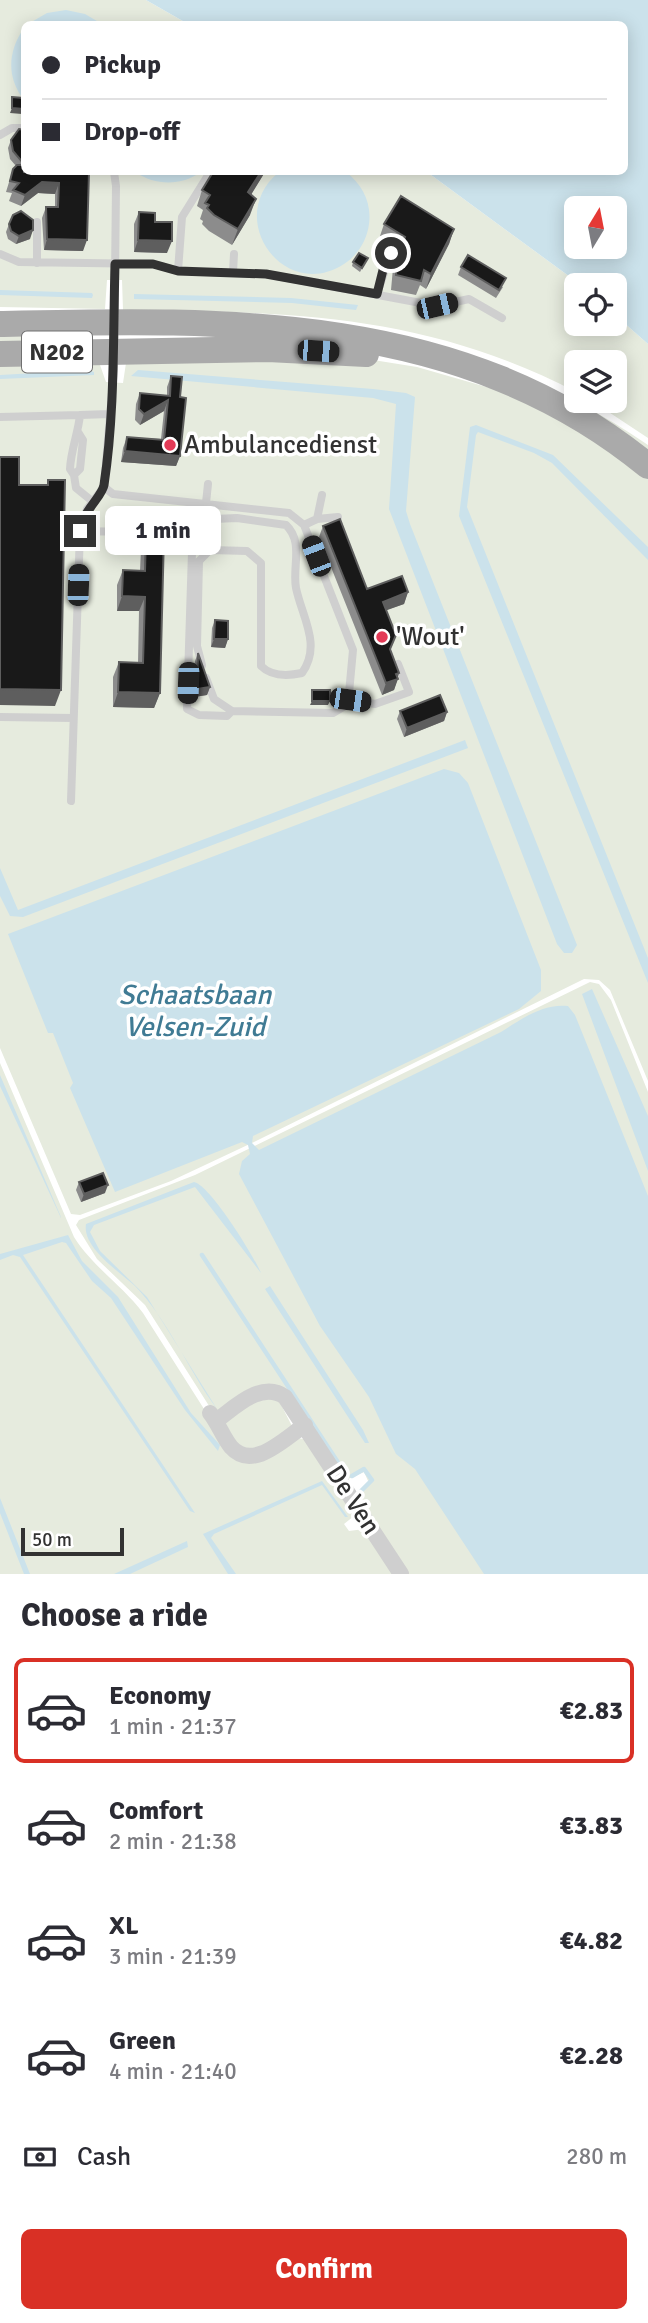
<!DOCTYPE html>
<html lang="en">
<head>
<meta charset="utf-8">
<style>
	:root { --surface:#fff; --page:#f7f7f7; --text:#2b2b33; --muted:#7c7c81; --line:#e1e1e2; --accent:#d93025 }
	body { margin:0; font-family:Signika,sans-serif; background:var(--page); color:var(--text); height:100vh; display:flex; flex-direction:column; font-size:26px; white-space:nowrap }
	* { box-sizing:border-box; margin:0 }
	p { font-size:23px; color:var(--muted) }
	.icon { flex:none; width:38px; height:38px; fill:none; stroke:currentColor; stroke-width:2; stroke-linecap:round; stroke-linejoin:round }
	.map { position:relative; height:1574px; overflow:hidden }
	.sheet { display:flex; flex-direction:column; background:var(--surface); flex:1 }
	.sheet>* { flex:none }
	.top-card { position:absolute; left:21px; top:21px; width:607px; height:154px; border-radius:10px; box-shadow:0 4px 18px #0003; display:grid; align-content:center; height:154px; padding:0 21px; background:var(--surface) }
	.needle { width:46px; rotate:10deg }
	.controls { position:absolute; left:564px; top:196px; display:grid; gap:14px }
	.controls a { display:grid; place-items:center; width:63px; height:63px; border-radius:10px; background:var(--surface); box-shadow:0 4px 18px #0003; font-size:35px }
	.scale { position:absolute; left:21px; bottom:18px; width:103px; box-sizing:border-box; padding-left:7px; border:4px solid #323232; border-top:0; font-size:19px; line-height:24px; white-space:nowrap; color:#323232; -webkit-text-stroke:5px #fff; paint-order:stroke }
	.end { position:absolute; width:32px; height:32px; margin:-16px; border:9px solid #323232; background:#fff; box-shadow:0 0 0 4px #fff }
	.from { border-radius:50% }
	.bubble { position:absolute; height:49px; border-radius:10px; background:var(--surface); box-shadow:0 4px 18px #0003; font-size:23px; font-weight:800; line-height:49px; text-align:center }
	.car { position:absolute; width:21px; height:42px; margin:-21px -10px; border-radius:9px; box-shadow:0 0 5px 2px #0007; background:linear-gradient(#222 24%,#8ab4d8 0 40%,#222 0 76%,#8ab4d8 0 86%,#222 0) }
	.top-card b { display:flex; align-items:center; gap:24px; height:66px; font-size:26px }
	.top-card b+b { border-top:2px solid var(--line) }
	.top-card i { width:18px; height:18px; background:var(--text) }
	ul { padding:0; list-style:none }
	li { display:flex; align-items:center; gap:21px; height:105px; margin:0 14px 10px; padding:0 7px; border:4px solid transparent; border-radius:10px }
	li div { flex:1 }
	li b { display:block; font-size:26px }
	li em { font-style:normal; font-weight:800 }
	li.current { border-color:var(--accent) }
	li>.icon { width:63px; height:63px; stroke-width:1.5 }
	h2 { padding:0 21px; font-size:32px; line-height:84px }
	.pay { display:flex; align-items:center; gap:18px; height:77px; padding:0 21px; font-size:26px }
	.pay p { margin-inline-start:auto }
	.action { display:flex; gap:14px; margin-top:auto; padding:14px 21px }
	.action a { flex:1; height:80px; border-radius:10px; background:var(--accent); color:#fff; font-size:28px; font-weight:800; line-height:80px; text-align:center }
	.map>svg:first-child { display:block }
</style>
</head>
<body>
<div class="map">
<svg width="648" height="1574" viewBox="0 0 648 1574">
	<rect width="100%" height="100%" fill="#fff"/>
	<path fill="#e6ebde" d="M0,0h146l42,24h-164v148h403l154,113h-5v39h38v-10l34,30v94l-56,-37h22v-39h-38v30c-153,-79 -286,-80 -453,-82l-1,-30h-15l-2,29 -105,-2z
		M353,326c108,17 205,58 295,119v10l-140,-81z
		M0,331l89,8 8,3 -97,8z
		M0,359l100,6 6,17 17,1 3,-20 241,-4 50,8 80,23 59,26 92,61v604l-38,-91 -11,-10 -15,-1 -330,163 -83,39 -91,34 -9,-1 -71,-166z
		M590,982l9,2 12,16 37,92v482h-241l-51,-80 13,-11 -5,-11 -16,7 -66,-90 -61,24 -10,-4 -66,-104 -48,-46 -21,-34 3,-5 116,-45z
		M0,1063l74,174c19,30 48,48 69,76l89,140 65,-15 7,1 50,77 -10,8 5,7 15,-2 31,45h-395z
		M277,1397l15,29 -33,24 -21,-3 -14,-26 22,-17z"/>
	<path fill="#cbe2eb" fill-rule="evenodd" d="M146,0h502v344l-34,-30v-29h-33l-154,-113h198v-148h-437zM576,208h38v39h-38z
		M66,10l19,4 17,10h-74l19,-11z
		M24,28v72c-18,-23 -16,-49 0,-72z
		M135,172h66c-20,14 -45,14 -66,0z
		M279,172h67c16,12 26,31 23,52 -2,16 -11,31 -25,40 -60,39 -121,-46 -65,-92z
		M0,290l92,3 1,2 -1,3 -92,-3z
		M134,294l157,4 67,7 -2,5 -64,-7 -158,-4z
		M88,370l6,2v3l-94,4v-4z
		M138,370l235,19 33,4 9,4 -9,114 4,13 167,421 -5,8h-8l-7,-9 -168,-435 7,-105 -23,-6 -242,-22z
		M476,425l77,30 95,92v13l-96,-97 -18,-10 -56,-21 -2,3 -9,72 181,451v25l-189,-467 11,-89z
		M465,740l3,8 -445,169 -13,-1 -10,-20v-28l18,42z
		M444,769l15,4 9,10 73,187v21l-22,18 -266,127 -1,7 7,7 242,-118c19,-12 42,-29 67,-26l7,9 73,181v378h-164l-69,-105 -19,-15 -27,-57 -49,-71 -81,-152 3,-13 8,-7 -2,-9 -6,-3 -127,50 -45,-104 3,-5 -20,-50h-5l-40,-99z
		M592,989l56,127v55l-66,-177z
		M0,1075l61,142v1l-61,-132z
		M194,1182c16,3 60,74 67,91l-66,-86 -101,38 -4,7 10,19 47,46 70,112c-29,-39 -48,-88 -82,-123 -15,-14 -53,-38 -49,-62z
		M68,1235l14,26 36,36 73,116 29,32 -2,6 -33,-41 -74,-112 -19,-17 -26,-38 -4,-1 -39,13 172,258 -5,-2 -170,-254 -7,-2 -13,5v-6z
		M270,1286l93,144 6,13h-4l-100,-154z
		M322,1481l26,36h-3l-23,-32 -108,49 -3,4 25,36h-8l-25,-40z
		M0,1498l30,76h-6l-24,-61z
		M187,1541l1,6 -58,27h-16z"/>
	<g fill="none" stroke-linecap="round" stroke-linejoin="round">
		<path stroke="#cbe2eb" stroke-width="4.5" d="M202,1255l139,212
			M352,1476l12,-7 8,11 -14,14"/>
		<path stroke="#cfcfcf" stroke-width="8" d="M0,135l12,-7h12
			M0,254l19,8 134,2 25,7 88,3 171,32 32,-7 33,19
			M37,263v-41
			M178,271l4,-54 28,-45
			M233,272l1,-18
			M377,294l14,-42
			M80,415l30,-1
			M0,417l80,-2c-2,19 -9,34 -10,54l4,6 2,13 16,13
			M74,475l6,-6 3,-29 -5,-8
			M104,487l9,7 176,19 15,12 49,125 -5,54 -15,9 -101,-2 -18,-12 -8,-21
			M206,503l2,-19
			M317,519l21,-2
			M304,525l13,-6 5,-24
			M80,531l97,2
			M202,665l-5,-19 2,-85 11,-11 37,1 14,12v103c10,10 27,10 41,7 20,-28 0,-56 -6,-85 -4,-21 8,-46 -10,-63l-49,-7 -23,1 -10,8 -8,13 -4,12 -5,157 12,6 28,1 5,-5
			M350,700l25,4 34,-12 -11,-28
			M0,717l73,1
			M71,801l9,-270 7,-22 17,-22 10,-118 2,-183 -2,-14"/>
		<path stroke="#cfcfcf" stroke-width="16" d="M210,1413c8,10 13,24 21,34 22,25 54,-9 74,-22
			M216,1421c19,-14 46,-41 69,-24l116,177"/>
		<path stroke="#aaa" stroke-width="26" d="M0,324c227,-5 462,-11 648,142
			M0,354l268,-5 98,5"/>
	</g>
	<path fill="#8c8c8c" d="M24,130v42h65l-6,79 -39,-1 -2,-32 4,-11h9v-13l-17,-1 -17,13 -12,-5 3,-8 -6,-1 7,-23 3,-3 -6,-7 -2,-11 3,-8z
		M213,172h52l-14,22 -1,21 -18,30 -23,-14 -7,-7 1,-3 -3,-2 3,-9 -6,-4 5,-16z
		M139,212l16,10 12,31 -33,-1v-28z
		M9,224l21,15 -14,5 -8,-5 -2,-7z
		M384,224l70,5 -5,15 -23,45 -6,-4 -4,10 -25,-5 2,-22 6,-17 -20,-12z
		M368,258l-8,14 -8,-6 1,-4z
		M461,267l42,20 -7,11 -38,-23z
		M171,376l9,21v59l-4,10 -55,-4 2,-14 4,-11 34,2 3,-28 -24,14 -5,-5 1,-16 4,-11 27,3v-9z
		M323,526l44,63 41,3 -4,12 -18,6 4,40 8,27 -4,13 -12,5 -63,-158z
		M146,534l14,159 -6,15 -41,-1v-30l6,-15 19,1 1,-52h-22v-26l6,-15 17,1 1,-22z
		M215,620l13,19 -3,9 -14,-1 1,-19z
		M198,653l12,34 -3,8 -13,2 1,-36z
		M400,711l47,1 -3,9 -40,16 -7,-18z
		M79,1182l26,11 -24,9 -5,-12z"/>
	<path fill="#5e5e5e" d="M12,108l12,1 -2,5 -12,-1z
		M261,172h4l-22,36 5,-16z
		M42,182l17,1 -4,11 -17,-1 -17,13 4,-11z
		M256,199l-6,16 -18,30 6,-16z
		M454,229l-5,15 -23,45 5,-15z
		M33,230l-3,9 -14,5 3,-8z
		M47,239l40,1 -4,11 -39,-1z
		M138,240l34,1 -5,12 -33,-1z
		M168,400l-4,11 -24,14 4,-11z
		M125,451l55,5 -4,10 -55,-4z
		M408,592l-4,12 -25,9 4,-11z
		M122,596l23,1 -6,14h-22z
		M214,639h14l-3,9 -14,-1z
		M399,673l-2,7 1,-1 -4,11 -12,5 4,-12z
		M210,687l-3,8 -13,2 3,-8z
		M0,689l61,1 -6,16 -55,-1z
		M118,692l42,1 -6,15 -41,-1z
		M312,701h18l-2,4h-18z
		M447,712l-3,9 -40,16 3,-9z
		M108,1185l-3,8 -24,9 3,-8z"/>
	<path fill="#191919" stroke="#5e5e5e" stroke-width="2" d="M12,97l11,1 1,11 -12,-1z
		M19,129l5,1v34l-11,-13 -2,-11z
		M17,165h7v7h65l-2,68 -40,-1 -1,-32h12l1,-24 -17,-1 -17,13 -12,-5 6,-7 -9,-2 3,-12z
		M213,172h48l-13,20 8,7 -18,30 -24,-14 -7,-7 2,-3 -4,-2 5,-8 -8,-5z
		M401,196l53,33 -23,45 -7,-4 -3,11 -25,-6 2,-22 7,-16 -21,-13z
		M21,211l12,9v10l-14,6 -8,-5 -2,-7 4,-9z
		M139,212l16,1v9h17v19l-34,-1z
		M359,253l9,5 -6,10 -9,-6z
		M468,255l38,23 -7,12 -38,-23z
		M171,376l11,1 -2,20 6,1 -6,58 -55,-5 2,-14 37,3 4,-40 -24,14 -5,-5 1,-16 30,3z
		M0,457h19v28h29v-5h17l-4,210 -61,-1z
		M340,519l27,70 35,-13 6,16 -25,10 13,33 -6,14 9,24 -3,1 2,5 -12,4 -63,-157z
		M146,534h18l-4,159 -42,-1 1,-30 24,1 2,-66 -23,-1 1,-26 22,1z
		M215,620l13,1v18h-14z
		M198,653l12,34 -13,2z
		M312,690h18v11h-18z
		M440,695l7,17 -40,16 -7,-17z
		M103,1173l5,12 -24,9 -5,-12z"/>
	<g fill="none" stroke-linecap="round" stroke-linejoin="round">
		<path stroke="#323232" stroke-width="9" d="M80,531c3,-21 22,-34 24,-46 11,-73 9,-148 11,-221h38l25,7 88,3 111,20 8,-32 6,-9"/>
	</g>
	<g fill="#e33a56" stroke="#fff" stroke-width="2.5">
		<circle cx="170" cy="445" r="7"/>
		<circle cx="382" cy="637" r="7"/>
	</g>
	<g text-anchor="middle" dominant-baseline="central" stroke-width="7" stroke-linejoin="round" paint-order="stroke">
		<rect fill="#fff" stroke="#707070" stroke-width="2" x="22" y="331.5" width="70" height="41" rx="5"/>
		<g font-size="24" font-weight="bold" fill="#323232">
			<text x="57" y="352">N202</text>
		</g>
		<g font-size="26" fill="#323232" stroke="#fff" text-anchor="start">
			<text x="184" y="445">Ambulancedienst</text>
			<text x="396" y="637">'Wout'</text>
		</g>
		<g font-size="26" fill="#323232" stroke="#fff">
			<text transform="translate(353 1500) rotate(57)">De Ven</text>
		</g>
		<g font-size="28" font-style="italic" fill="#407b94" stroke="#fff">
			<text x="195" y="995">Schaatsbaan<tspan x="195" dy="32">Velsen-Zuid</tspan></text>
		</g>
	</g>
</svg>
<div class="controls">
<a><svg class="needle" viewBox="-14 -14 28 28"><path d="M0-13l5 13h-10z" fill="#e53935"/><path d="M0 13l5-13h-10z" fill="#7c7c81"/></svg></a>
<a><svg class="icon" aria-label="locate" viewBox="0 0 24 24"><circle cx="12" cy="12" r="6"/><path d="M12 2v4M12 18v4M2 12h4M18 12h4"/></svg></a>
<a><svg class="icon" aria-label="layers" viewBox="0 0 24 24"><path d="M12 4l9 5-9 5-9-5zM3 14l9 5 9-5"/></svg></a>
</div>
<div class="scale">50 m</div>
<i class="end from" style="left:391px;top:253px"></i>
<i class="end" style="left:80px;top:531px"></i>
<div class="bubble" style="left:105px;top:506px;width:116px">1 min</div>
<i class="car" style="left:437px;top:306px;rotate:77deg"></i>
<i class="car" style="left:318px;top:351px;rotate:94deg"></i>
<i class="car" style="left:316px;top:556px;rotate:339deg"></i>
<i class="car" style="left:78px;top:585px;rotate:2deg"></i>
<i class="car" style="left:188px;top:683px;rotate:182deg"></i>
<i class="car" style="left:350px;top:700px;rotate:98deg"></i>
<div class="top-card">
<b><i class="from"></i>Pickup</b>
<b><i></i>Drop-off</b>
</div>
</div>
<section class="sheet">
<h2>Choose a ride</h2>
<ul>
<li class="current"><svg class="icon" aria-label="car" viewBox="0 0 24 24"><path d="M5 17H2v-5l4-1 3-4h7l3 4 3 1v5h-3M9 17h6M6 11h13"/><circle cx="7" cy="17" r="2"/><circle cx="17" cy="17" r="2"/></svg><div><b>Economy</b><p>1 min · 21:37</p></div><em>€2.83</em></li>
<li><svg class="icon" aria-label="car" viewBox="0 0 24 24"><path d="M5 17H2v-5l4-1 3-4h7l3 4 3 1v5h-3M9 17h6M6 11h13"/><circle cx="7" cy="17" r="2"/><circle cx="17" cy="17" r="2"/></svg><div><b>Comfort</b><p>2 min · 21:38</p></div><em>€3.83</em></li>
<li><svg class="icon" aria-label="car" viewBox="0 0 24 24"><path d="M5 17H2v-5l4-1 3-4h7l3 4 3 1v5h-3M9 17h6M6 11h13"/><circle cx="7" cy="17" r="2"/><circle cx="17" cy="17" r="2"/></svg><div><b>XL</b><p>3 min · 21:39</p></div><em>€4.82</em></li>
<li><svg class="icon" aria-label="car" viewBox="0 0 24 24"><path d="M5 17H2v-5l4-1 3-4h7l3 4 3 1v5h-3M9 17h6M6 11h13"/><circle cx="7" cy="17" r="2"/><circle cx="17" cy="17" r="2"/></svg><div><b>Green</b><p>4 min · 21:40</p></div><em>€2.28</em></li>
</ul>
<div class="pay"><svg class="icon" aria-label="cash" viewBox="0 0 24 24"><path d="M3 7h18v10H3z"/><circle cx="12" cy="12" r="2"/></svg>Cash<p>280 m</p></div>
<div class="action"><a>Confirm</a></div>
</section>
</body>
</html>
